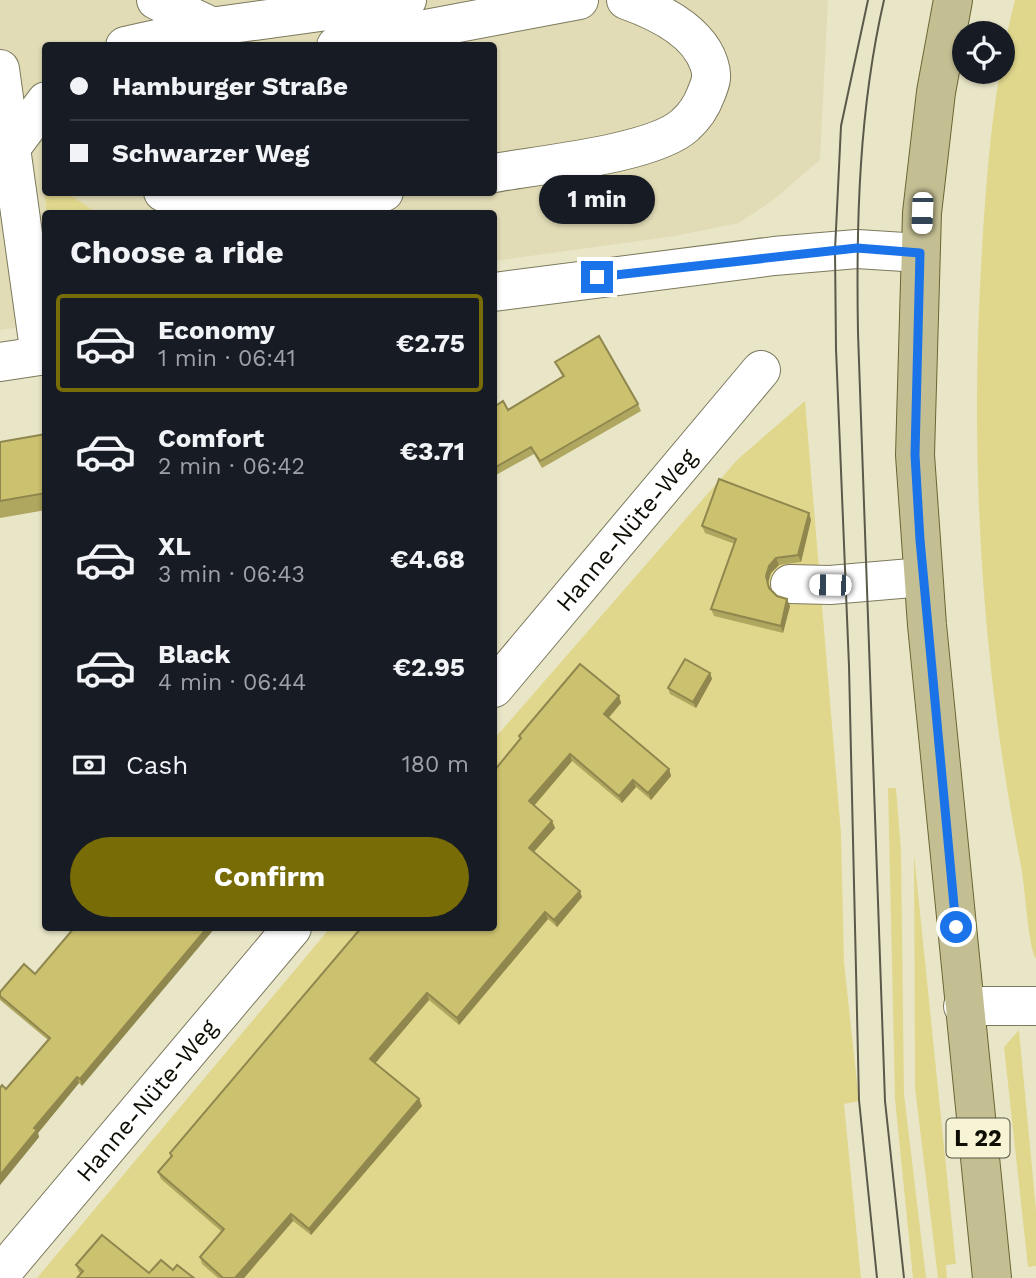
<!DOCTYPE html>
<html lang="en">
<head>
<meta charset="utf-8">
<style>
	:root { --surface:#171b24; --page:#20242c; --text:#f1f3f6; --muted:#9ea1a6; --line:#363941; --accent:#786c07 }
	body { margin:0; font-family:"Work Sans",sans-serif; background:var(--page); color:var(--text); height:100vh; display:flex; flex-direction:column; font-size:26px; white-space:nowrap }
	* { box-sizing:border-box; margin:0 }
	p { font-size:23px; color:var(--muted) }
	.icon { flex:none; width:38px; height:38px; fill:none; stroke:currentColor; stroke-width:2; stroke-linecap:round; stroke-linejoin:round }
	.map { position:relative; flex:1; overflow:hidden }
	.sheet { position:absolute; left:42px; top:210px; width:455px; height:721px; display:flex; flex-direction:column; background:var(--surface); border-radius:7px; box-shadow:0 2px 5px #0004 }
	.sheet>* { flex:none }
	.banner { position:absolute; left:42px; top:42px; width:455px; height:154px; border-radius:7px; box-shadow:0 2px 5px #0004; display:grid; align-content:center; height:154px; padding:0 28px; background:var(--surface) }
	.controls { position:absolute; left:952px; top:21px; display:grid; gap:14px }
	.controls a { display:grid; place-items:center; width:63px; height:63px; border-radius:50%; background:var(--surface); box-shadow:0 2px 5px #0004; font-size:35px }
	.end { position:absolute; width:32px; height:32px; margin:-16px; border:9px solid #1a73e8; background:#fff; box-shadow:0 0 0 4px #fff }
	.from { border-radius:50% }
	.bubble { position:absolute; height:49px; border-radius:24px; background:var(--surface); box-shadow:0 2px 5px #0004; font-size:23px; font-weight:700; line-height:49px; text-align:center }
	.car { position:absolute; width:21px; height:42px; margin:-21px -10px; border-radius:9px; box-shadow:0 0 5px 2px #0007; background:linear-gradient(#fff 24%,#345 0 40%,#fff 0 76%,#345 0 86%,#fff 0) }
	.banner b { display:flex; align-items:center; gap:24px; height:66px; font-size:26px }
	.banner b+b { border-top:2px solid var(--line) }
	.banner i { width:18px; height:18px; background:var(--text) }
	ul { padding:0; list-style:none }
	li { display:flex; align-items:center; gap:21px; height:98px; margin:0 14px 10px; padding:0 14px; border:4px solid transparent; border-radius:7px }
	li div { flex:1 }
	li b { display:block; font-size:26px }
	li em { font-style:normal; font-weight:700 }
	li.active { border-color:var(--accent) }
	li>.icon { width:63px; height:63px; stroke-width:1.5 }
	h2 { padding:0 28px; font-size:32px; line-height:84px }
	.pay { display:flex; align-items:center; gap:18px; height:77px; padding:0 28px; font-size:26px }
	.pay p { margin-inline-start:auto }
	.button { display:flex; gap:14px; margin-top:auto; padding:14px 28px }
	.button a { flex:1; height:80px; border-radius:42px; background:var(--accent); color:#fff; font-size:28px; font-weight:700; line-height:80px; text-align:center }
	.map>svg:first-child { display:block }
</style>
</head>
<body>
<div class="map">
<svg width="1036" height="1278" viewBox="0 0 1036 1278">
	<rect width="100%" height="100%" fill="#e9e6c8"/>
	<path fill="#e1dcb6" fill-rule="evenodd" d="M0,0h828l-8,160 -48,41 -33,22 -64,13 -181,25v-47h-448l-1,110 -45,6zM46,46h448v146h-448z"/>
	<path fill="#e0d78d" d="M1015,0h21v959c-8,-12 -11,-73 -15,-93 -40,-203 -52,-410 -39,-616 5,-84 12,-169 33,-250z
		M42,174l3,3 1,15 21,1 30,20h-50z
		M805,401l36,432 3,129 15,139 -15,3 17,174h-824l293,-350h164v-189l243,-279z
		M888,788h8l5,63 3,243 22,184h-13l-18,-179z
		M914,854l42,410 -10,1 1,13h-9l-23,-190z
		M1019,1030l17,180v56l-8,1 -24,-220z"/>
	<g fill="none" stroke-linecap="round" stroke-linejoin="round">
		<g stroke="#7c795d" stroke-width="40">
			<g id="minor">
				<path d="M156,0l61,29"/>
				<path d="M125,46l85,-19 197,-27"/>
				<path d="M336,46l243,-46"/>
				<path d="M0,69l40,287"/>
				<path d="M11,148l35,-47"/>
				<path d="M494,173c44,-8 160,-19 191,-48 9,-8 17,-20 21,-31 5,-12 7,-18 3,-30 -11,-34 -52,-53 -83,-64"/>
				<path d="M163,192c69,37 147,13 221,0"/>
				<path d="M494,292l280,-36 83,-7 63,4"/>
				<path d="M0,362l46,-7"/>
				<path d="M790,584l40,1 93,-8"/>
				<path id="s1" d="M494,688l267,-318"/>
				<path d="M963,1006h73"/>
				<path id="s2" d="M0,1275l292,-347"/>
			</g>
		</g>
		<g stroke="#6b6532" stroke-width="40">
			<path id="major" d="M953,0l-17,92 -14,121 -7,242 12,170 65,653"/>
		</g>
		<use href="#minor" stroke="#fff" stroke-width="38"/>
		<use href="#major" stroke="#c4bf93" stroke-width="38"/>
		<path stroke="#5b5949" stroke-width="2" d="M868,0l-27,126 -6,124 1,99 13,317 10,434 18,178
			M884,0c-25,109 -28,221 -26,333l27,768 19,177"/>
	</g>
	<path fill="#afa65f" d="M555,362l83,42 3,7 -99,57 -8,-14 -40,22v-69l14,3 54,-34z
		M46,434v76l-46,8v-76z
		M811,520l-10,42 -22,3 -8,8 -3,10 2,6 20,17 -7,27 -69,-17 -3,-7 24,-65 -30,-11 -3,-7z
		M710,673l2,6 -16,29 -26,-14 -2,-6z
		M619,696l2,7 -12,15 60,51 2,7 -20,24 -15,-13 -14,16 -50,-42 -38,45 18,15 3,7 -21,24 48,45 -25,30 -9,-8 -89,106 -30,-25 -54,63 44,36 3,7 -111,129 -18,-14 -49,57h-26l-16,-14 -2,-7 22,-25 -61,-53 -3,-7 13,-15 -1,-4 350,-414 -1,-3z
		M74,928l8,158 -3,-3 -41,50 1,4 -39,48v-97l6,1 42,-49 -48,-40v-8l35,-18z
		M76,1265l73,8 24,-3 21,8 -113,-4 -2,-2z"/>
	<path fill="#8f874e" d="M809,513l2,7 -10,42 -3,-7z
		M776,558l3,7 -8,8 -3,10 3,12 -5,-19 3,-10z
		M787,599l3,7 -7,27 -2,-7z
		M710,673l2,6 -16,29 -3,-6z
		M619,696l2,7 -15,17 -2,-6z
		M570,754l2,7 -40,47 -3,-7z
		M669,769l2,7 -20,24 -3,-7z
		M633,780l3,7 -14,16 -3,-7z
		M552,821l3,7 -24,27 -2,-7z
		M580,891l2,6 -25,30 -3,-7z
		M545,912l3,7 -89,106 -2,-7z
		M207,928h8l-133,158 -2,-7z
		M427,993l2,7 -56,66 -3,-7z
		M77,1077l2,6 -41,50 1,4 -39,48v-10l34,-47z
		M419,1099l3,7 -111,129 -2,-6z
		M291,1214l2,7 -49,57h-9z"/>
	<path fill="#ccc16f" stroke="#8f874e" stroke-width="2" d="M599,336l39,68 -98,57 -9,-14 -37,21v-61l9,-6 5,9 56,-34 -9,-14z
		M46,434v59l-46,8v-59z
		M719,479l90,34 -11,42 -22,3 -7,8 -3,10 3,12 8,8 10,3 -6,27 -70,-17 25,-70 -34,-13z
		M685,659l25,14 -17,29 -25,-14z
		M580,664l39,32 -15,18 65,55 -21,24 -15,-13 -14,16 -49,-42 -41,47 23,20 -23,27 51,43 -26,29 -9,-8 -88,106 -30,-25 -57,66 49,40 -110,130 -18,-15 -56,64h-12l-23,-21 24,-28 -66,-57 14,-16 -2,-3 191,-225h133v-157l27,-33 -2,-2z
		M74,928h133l-127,151 -3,-2 -43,51 3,2 -37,45v-87l2,-3 4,4 44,-51 -50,-42v-4l24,-28 11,10z
		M102,1235l47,38 12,-13 12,10 4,-5 17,13h-117l6,-7 -7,-6z"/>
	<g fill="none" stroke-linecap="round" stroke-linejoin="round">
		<path stroke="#1a73e8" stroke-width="9" d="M597,277l260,-29 63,5 -5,202 5,85 36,387"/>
	</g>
	<g text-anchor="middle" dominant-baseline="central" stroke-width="5" stroke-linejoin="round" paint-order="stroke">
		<rect fill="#f7f3d5" stroke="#555343" stroke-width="2" x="946.5" y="1118.5" width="63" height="39" rx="5"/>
		<g font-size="23" font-weight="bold" fill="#0f0e05">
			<text x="978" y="1138">L 22</text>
		</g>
		<g font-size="24" fill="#0f0e05" stroke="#f7f3d5">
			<text stroke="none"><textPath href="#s1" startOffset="206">Hanne-Nüte-Weg</textPath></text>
			<text stroke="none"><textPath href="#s2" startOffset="228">Hanne-Nüte-Weg</textPath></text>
		</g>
	</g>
</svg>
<div class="controls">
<a><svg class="icon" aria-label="locate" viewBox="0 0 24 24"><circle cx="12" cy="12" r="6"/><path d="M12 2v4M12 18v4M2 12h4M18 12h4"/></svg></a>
</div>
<i class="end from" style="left:956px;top:927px"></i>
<i class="end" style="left:597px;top:277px"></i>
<div class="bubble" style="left:539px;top:175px;width:116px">1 min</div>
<i class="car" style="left:922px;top:213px;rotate:182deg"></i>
<i class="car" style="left:830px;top:585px;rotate:271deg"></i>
<div class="banner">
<b><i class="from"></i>Hamburger Straße</b>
<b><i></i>Schwarzer Weg</b>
</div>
<section class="sheet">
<h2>Choose a ride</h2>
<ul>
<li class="active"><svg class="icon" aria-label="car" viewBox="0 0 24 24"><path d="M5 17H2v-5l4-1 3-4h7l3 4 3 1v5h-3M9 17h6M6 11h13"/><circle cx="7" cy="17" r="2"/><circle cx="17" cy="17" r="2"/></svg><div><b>Economy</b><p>1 min · 06:41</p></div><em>€2.75</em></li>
<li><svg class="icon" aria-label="car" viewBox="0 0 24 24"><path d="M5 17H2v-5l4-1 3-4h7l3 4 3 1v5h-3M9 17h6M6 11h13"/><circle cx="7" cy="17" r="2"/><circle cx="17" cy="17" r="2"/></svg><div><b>Comfort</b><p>2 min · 06:42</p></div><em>€3.71</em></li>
<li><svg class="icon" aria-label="car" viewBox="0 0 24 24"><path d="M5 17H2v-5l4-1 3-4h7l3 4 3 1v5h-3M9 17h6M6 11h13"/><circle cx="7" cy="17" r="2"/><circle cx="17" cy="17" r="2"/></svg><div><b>XL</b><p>3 min · 06:43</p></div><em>€4.68</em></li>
<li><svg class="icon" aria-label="car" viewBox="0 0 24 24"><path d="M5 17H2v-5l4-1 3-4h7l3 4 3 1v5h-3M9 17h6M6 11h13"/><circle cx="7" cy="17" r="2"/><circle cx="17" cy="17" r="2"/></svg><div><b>Black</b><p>4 min · 06:44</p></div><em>€2.95</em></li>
</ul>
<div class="pay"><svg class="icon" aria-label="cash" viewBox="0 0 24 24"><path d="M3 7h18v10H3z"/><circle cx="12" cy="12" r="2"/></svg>Cash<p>180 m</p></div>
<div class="button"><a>Confirm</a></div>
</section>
</div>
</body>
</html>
